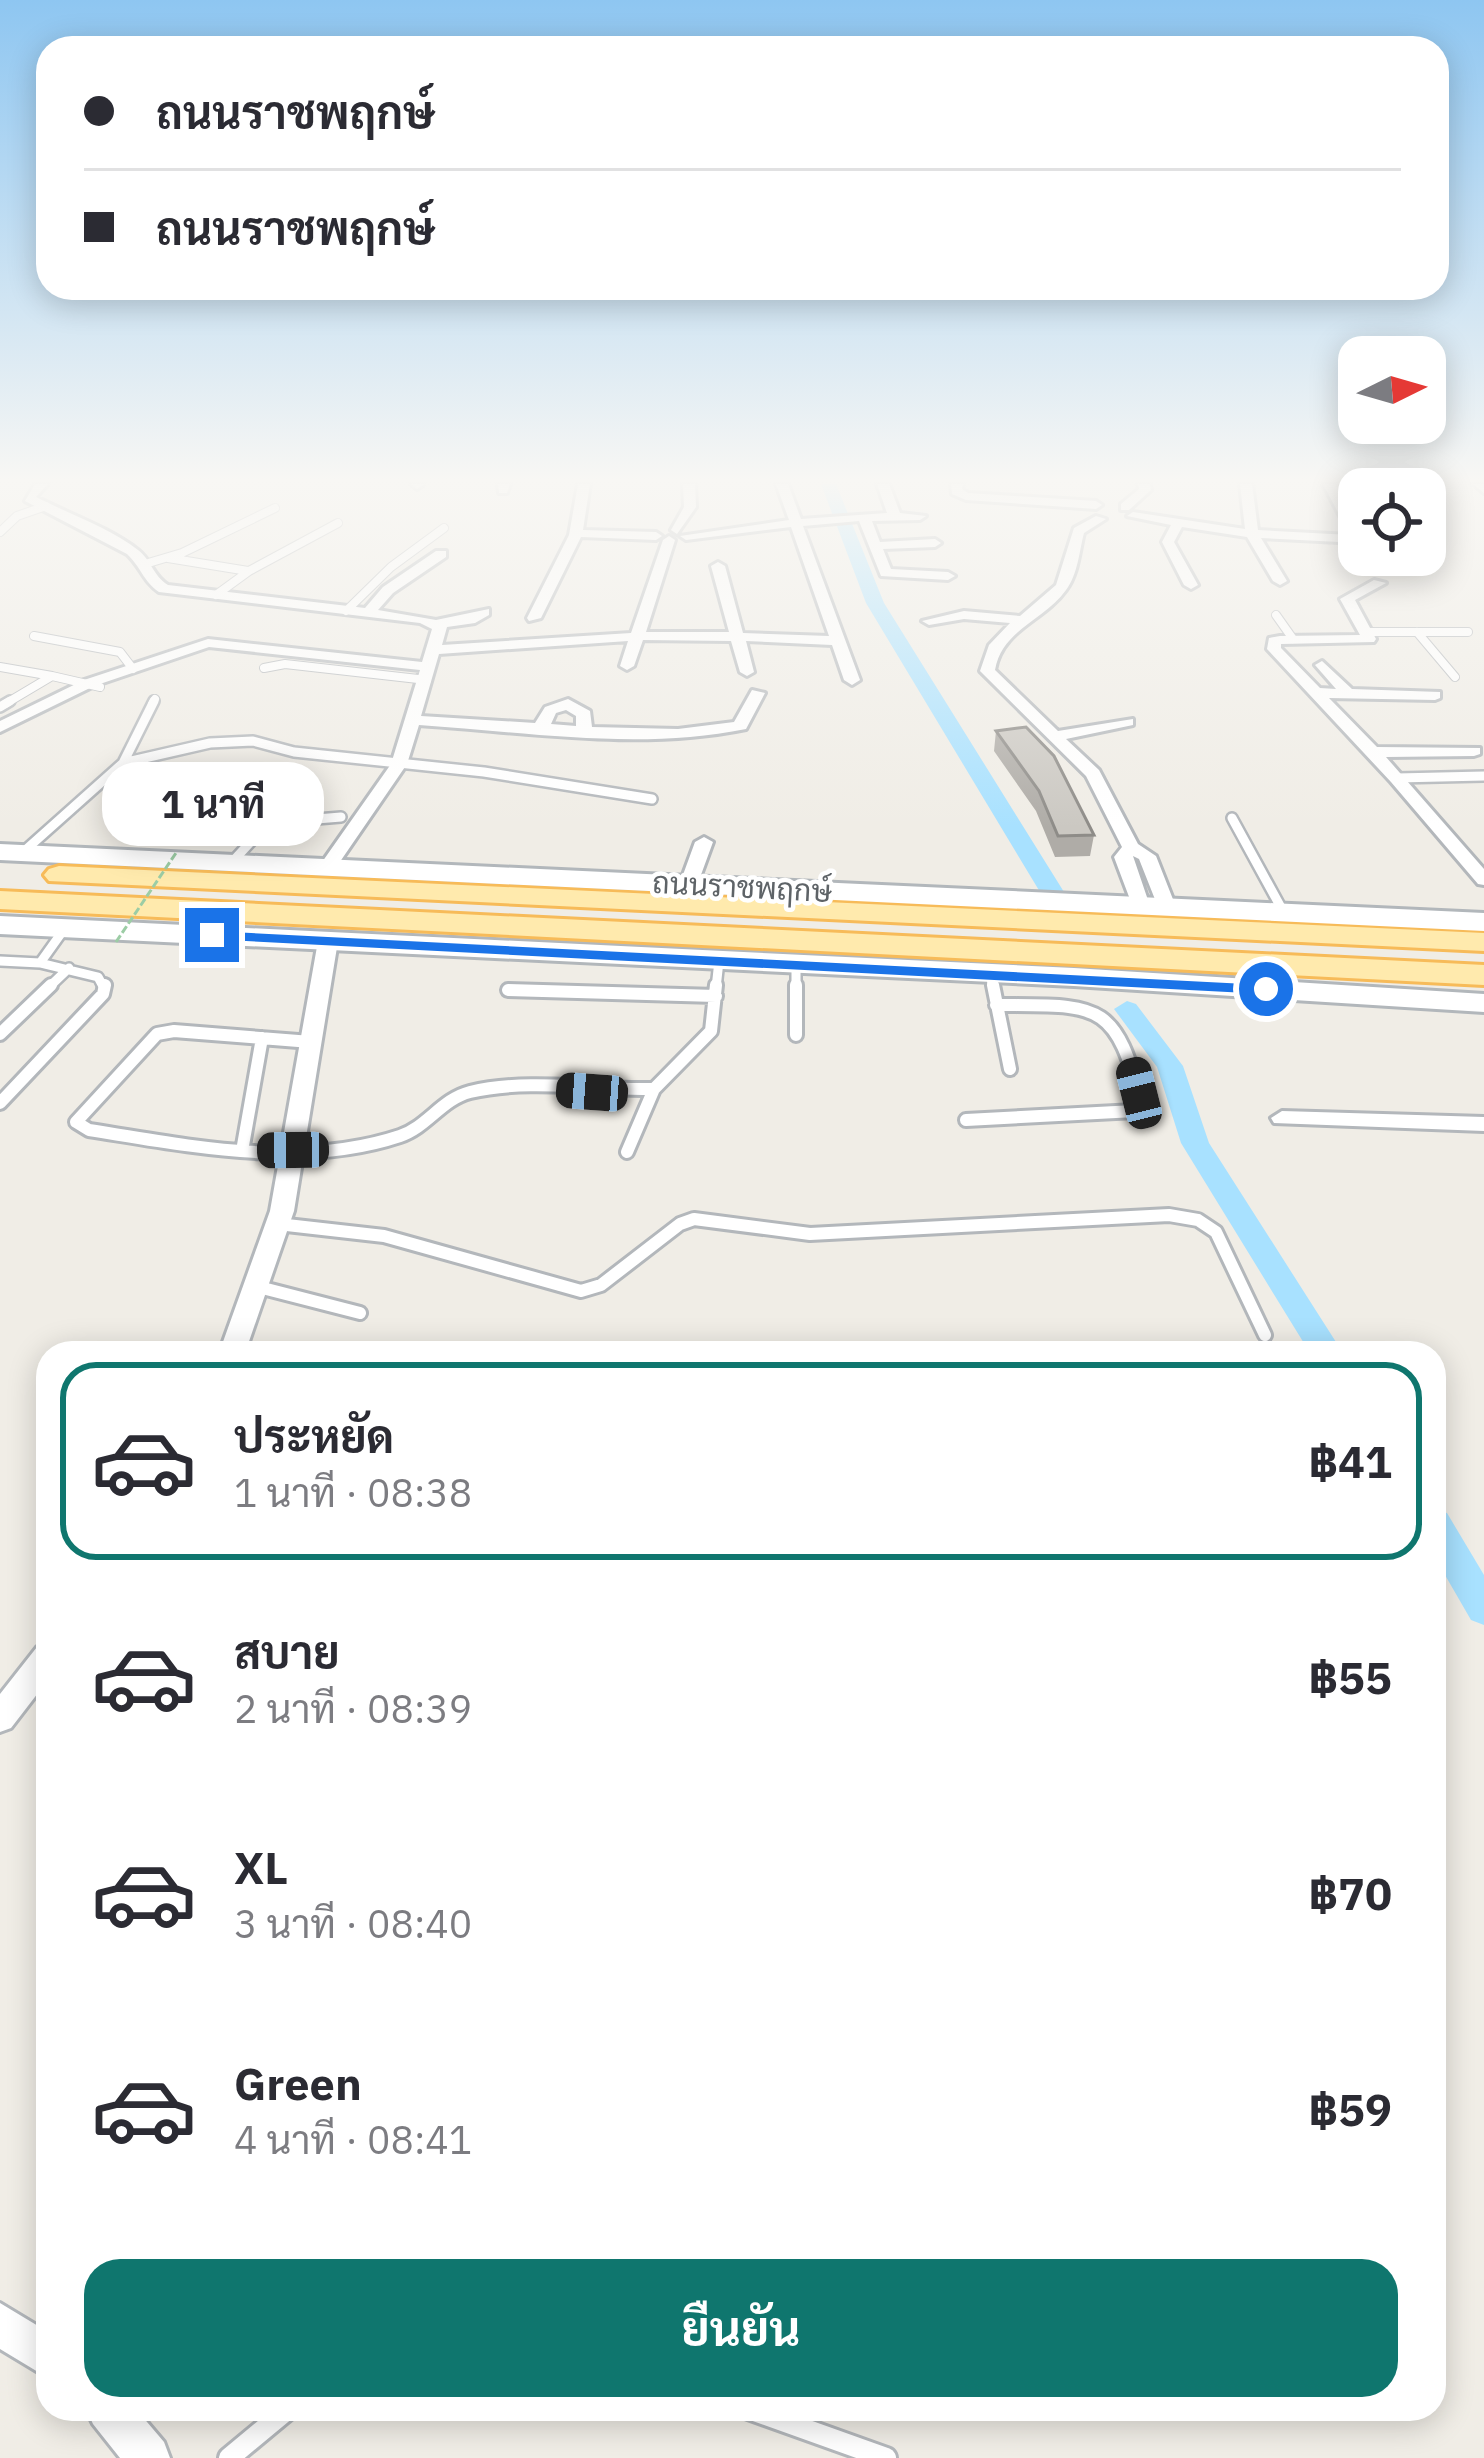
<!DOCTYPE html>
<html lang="th">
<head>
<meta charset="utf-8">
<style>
	:root { --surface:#fff; --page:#f2f2f3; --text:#2b2b33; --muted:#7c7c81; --line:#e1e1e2; --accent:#0f766e }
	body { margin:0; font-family:"IBM Plex Sans",Sarabun,sans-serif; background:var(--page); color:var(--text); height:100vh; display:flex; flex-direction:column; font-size:45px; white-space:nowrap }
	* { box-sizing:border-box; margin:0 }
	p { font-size:39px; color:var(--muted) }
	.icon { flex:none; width:66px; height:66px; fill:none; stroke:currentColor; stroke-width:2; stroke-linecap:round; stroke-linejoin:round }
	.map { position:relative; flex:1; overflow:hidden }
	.panel { position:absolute; left:36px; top:1341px; width:1410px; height:1080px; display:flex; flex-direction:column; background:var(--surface); border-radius:36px; box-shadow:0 6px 30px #0003 }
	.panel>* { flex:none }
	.top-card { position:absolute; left:36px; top:36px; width:1413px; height:264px; border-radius:36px; box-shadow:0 6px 30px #0003; display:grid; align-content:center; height:264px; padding:0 48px; background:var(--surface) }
	.needle { width:78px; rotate:85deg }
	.buttons { position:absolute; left:1338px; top:336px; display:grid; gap:24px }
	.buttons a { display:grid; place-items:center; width:108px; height:108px; border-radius:24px; background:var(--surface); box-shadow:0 6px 30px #0003; font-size:60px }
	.end { position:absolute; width:54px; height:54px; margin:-27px; border:15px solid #1a73e8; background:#fff; box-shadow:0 0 0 6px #fff }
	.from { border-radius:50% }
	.bubble { position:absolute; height:84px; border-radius:36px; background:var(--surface); box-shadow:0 6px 30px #0003; font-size:39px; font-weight:700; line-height:84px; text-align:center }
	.car { position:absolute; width:36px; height:72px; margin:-36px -18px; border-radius:15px; box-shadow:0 0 9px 3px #0007; background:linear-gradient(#222 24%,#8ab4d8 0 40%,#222 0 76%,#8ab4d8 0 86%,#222 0) }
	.top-card b { display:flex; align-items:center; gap:42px; height:114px; font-size:45px }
	.top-card b+b { border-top:3px solid var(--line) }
	.top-card i { width:30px; height:30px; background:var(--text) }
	ul { padding:21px 0 0; list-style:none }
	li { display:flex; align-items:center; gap:36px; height:198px; margin:0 24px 18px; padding:0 24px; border:6px solid transparent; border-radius:36px }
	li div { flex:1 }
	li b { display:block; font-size:45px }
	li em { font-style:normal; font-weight:700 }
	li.on { border-color:var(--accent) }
	li>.icon { width:108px; height:108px; stroke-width:1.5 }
	.button { display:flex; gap:24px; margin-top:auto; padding:24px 48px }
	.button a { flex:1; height:138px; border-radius:36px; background:var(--accent); color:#fff; font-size:48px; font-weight:700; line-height:138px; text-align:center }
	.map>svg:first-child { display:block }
</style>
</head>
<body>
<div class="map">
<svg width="1484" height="2458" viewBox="0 0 1484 2458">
	<rect width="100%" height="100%" fill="#f0ede6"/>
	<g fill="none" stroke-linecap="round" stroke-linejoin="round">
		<path fill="#a8e1ff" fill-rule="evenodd" d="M821,484h15l48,119 180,289 -4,5 -8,2 -12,-7 -174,-289z
			M1127,1001l9,3 47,62 26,77 134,210h-33l-129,-210 -24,-76 -43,-58z
			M1434,1509l13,4 37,62v50l-13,-5 -37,-64z"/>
		<g stroke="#b3b7bb" stroke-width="10">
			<path id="lane-far3" d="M0,532l17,-16 29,-10
				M168,558l80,13
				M145,564l37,-11 93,-45
				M216,595l33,-24 89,-48
				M346,611l45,-44 53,-39
				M1276,615l17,24
				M1368,632h100
				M1417,632l38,45
				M34,636l86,16 13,17
				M0,667l52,9 -47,28
				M264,668l21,-4 142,16
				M52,676l48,11
				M152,704l3,-5"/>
		</g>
		<g stroke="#b3b7bb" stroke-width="14">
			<path id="lane-far2" d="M0,707l10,-6
				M123,763l87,-20 43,-2 41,11 190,20 168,27
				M1397,778l87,-2
				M1232,818l52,95
				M22,853l101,-90 31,-62
				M233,861l35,-38 73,-6
				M65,928l-25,35 58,14 6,11
				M0,961l40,2
				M796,964v24
				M990,973l3,15
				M48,988l21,-20
				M716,988l3,-27"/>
		</g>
		<g stroke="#b3b7bb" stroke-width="18">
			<path id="lane-far1" d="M796,985v50
				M993,985l17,84
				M508,990l208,6
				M0,1034l51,-49
				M311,1042l-137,-11 -17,3 -81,88 13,8c101,16 212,39 311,6 27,-9 42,-37 70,-44 59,-14 124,-2 184,-3l57,-58 5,-46
				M0,1103l103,-109 2,-9
				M966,1120l169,-9 6,-7c-25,-106 -45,-98 -145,-99
				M242,1151l20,-113
				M627,1152l27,-63
				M278,1224l106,12 197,55 20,-6 79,-61 14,-5 116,15 359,-19 29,5 18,12 49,103
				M255,1286l105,27"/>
		</g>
		<g stroke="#b3b7bb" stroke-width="26">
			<path id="lane" d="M749,2409l137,49
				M229,2458l59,-49"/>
		</g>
		<g stroke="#b3b7bb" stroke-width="6">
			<path id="street" d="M35,484h13l-12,13c33,17 74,31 102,53 14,11 15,26 30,35l197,23 18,-21 53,-36h10v6l-53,36 -15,17 58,10 53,-11v6l-14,8 -28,4 -5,18 189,-12 32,-93 6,-4 6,4 -29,92h83l-18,-66 7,-4 7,4 18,67 86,3 -38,-109 -105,13 -6,-4 109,-16 -13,-36h12l13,35 86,-6 -10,-29h12l11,29 26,3 -6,4 -48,1 8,21 55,-3 6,4 -6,4 -52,2 8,20 57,3 7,4 -7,4 -67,-4 -22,-55 -56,5 57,154 -8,5 -8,-5 -12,-35 -86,-4 8,31 -7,4 -7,-4 -9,-31 -88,-1 -9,26 -7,4 -7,-4 8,-25 -189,13 -18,62 114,7 10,-16 23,-8 22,12 2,16 86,2 56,-7 18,-32 13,3 -19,36c-107,22 -220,3 -327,-4l-12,39 -72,105 -6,1 -9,-5 71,-101 29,-94 -211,-23 -115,39 -94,46v-11l84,-41 124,-41 214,23 10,-33 -12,-6 -261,-31c-16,-11 -18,-25 -32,-38l-102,-53zM566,710l10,6v10l-25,-2 5,-11z
				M411,484h12v1l-6,4z
				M498,484h12l-3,9h-8z
				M578,484h12l-7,46 73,2 6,4 -6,4 -75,-3 -40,81 -12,3 -2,-3 42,-83z
				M683,484h12l1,23 -19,27 -6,-4 13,-23z
				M951,484h12l-1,5 6,4 128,8 6,4 -6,4 -130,-9 -14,-6z
				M1138,484h12l1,6 -22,20h-8v-6l18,-15z
				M1240,484h12l6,46 92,5 -27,-51h12l24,43v16l-98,-5 26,43 -7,4 -7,-4 -26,-44 -65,-10 -8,15 24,43 -7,4 -7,-4 -22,-43 9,-17 -44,-9 6,-4 112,17z
				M1473,484h11v9z
				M1096,516l10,3 -22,14c-5,19 -6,41 -18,57 -22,31 -64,39 -71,80l63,61 75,-12v6l-67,14 33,31 39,74 18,12 20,51 -9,6 -9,-6 -19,-48 -6,-3 17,50 -9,6 -7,-2 -20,-53 8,-10 -36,-71 -106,-105 9,-26 21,-22 -46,-4 -35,6 -7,-4 42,-10 56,5 36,-31 18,-57z
				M1374,580l12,3 -31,17 21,39 -2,3 -93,2v4l39,40 16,1 -21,-24 7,-4 30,28 88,3v6l-5,2 -106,-2 48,49 103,1v6l-6,2 -88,1 98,112v16l-6,-1 -87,-102 -124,-133 2,-11 11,-2 80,-1 -20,-36z
				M704,837l9,5 -15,41 -3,4h-12l-3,-4 15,-41z
				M328,935l10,6 -44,270 -49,142h-26l51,-142 48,-270z
				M1282,1111l202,6v14l-210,-8 -3,-5z
				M48,1643v37l-37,48 -11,4v-38l37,-47z
				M0,2303l48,29v46l-48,-29z
				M86,2409h50l28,33 6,16h-50l-27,-34z"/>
		</g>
		<g stroke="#b2b7bb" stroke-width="6">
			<path id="secondary" d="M0,844l1484,69v18l-1484,-71z
				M0,916l1074,52 410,26v18l-410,-26 -1074,-52z"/>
		</g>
		<g stroke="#f7bb59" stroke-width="6">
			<path id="primary" d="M59,866l1425,67v18l-1435,-70 -5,-6 5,-6z
				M0,891l1484,74v20l-1484,-76z"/>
		</g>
		<use href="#lane-far3" stroke="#fff" stroke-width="8"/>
		<use href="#lane-far2" stroke="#fff" stroke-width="9"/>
		<use href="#lane-far1" stroke="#fff" stroke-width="12"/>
		<use href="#lane" stroke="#fff" stroke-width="20"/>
		<use href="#street" fill="#fff" fill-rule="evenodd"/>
		<use href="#secondary" fill="#fff" fill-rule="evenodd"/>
		<use href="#primary" fill="#ffeaad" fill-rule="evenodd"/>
		<path stroke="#9ccda5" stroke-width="3" stroke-dasharray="8 3" stroke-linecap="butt" d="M116,942l60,-89"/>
	</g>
	<path fill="#afaca7" d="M996,731l98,104 -4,21 -35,1 -19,-46 -42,-60z"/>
	<path fill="#cbc8c2" stroke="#8e8c88" stroke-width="3" d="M1026,727l28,29 40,79 -36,1 -19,-45 -43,-60z"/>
	<linearGradient id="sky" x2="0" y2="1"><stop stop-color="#8ec6f1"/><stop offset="0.58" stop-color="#f8f7f4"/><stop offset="1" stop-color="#f8f7f4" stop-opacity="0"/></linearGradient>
	<rect width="1484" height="828" fill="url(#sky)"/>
	<path fill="#1a73e8" d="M212,931l1054,54 8,4 -8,5 -1060,-55 -2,-4z"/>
	<g text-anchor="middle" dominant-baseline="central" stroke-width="9" stroke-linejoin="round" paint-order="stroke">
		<g font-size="30" fill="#5e6367" stroke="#fff">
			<text transform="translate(742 886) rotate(3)">ถนนราชพฤกษ์</text>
		</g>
	</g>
</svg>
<div class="buttons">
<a><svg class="needle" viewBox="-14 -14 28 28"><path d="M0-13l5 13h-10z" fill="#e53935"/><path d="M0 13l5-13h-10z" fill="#7c7c81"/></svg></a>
<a><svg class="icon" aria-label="locate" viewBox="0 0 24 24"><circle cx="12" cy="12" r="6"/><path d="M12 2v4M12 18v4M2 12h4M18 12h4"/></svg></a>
</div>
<i class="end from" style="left:1266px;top:989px"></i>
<i class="end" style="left:212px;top:935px"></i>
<div class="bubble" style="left:102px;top:762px;width:222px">1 นาที</div>
<i class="car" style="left:592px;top:1092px;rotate:274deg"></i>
<i class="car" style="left:1139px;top:1093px;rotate:346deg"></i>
<i class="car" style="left:293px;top:1150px;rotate:269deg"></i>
<div class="top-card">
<b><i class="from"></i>ถนนราชพฤกษ์</b>
<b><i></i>ถนนราชพฤกษ์</b>
</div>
<section class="panel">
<ul>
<li class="on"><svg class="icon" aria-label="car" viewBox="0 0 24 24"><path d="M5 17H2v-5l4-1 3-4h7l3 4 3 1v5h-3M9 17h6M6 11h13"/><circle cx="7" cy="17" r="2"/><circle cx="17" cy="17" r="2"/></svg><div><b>ประหยัด</b><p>1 นาที · 08:38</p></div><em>฿41</em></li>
<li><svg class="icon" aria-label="car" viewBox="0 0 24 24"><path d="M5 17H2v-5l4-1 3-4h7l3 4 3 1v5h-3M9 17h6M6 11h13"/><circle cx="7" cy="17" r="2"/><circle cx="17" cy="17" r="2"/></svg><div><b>สบาย</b><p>2 นาที · 08:39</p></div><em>฿55</em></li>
<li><svg class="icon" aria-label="car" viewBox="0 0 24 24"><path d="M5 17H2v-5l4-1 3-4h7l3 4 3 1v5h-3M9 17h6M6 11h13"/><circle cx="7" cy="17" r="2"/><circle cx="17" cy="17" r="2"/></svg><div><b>XL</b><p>3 นาที · 08:40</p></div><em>฿70</em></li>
<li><svg class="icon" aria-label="car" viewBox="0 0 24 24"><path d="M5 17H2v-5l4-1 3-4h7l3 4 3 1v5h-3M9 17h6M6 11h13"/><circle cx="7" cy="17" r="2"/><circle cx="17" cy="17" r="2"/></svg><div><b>Green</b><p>4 นาที · 08:41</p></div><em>฿59</em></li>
</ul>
<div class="button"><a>ยืนยัน</a></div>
</section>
</div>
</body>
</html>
